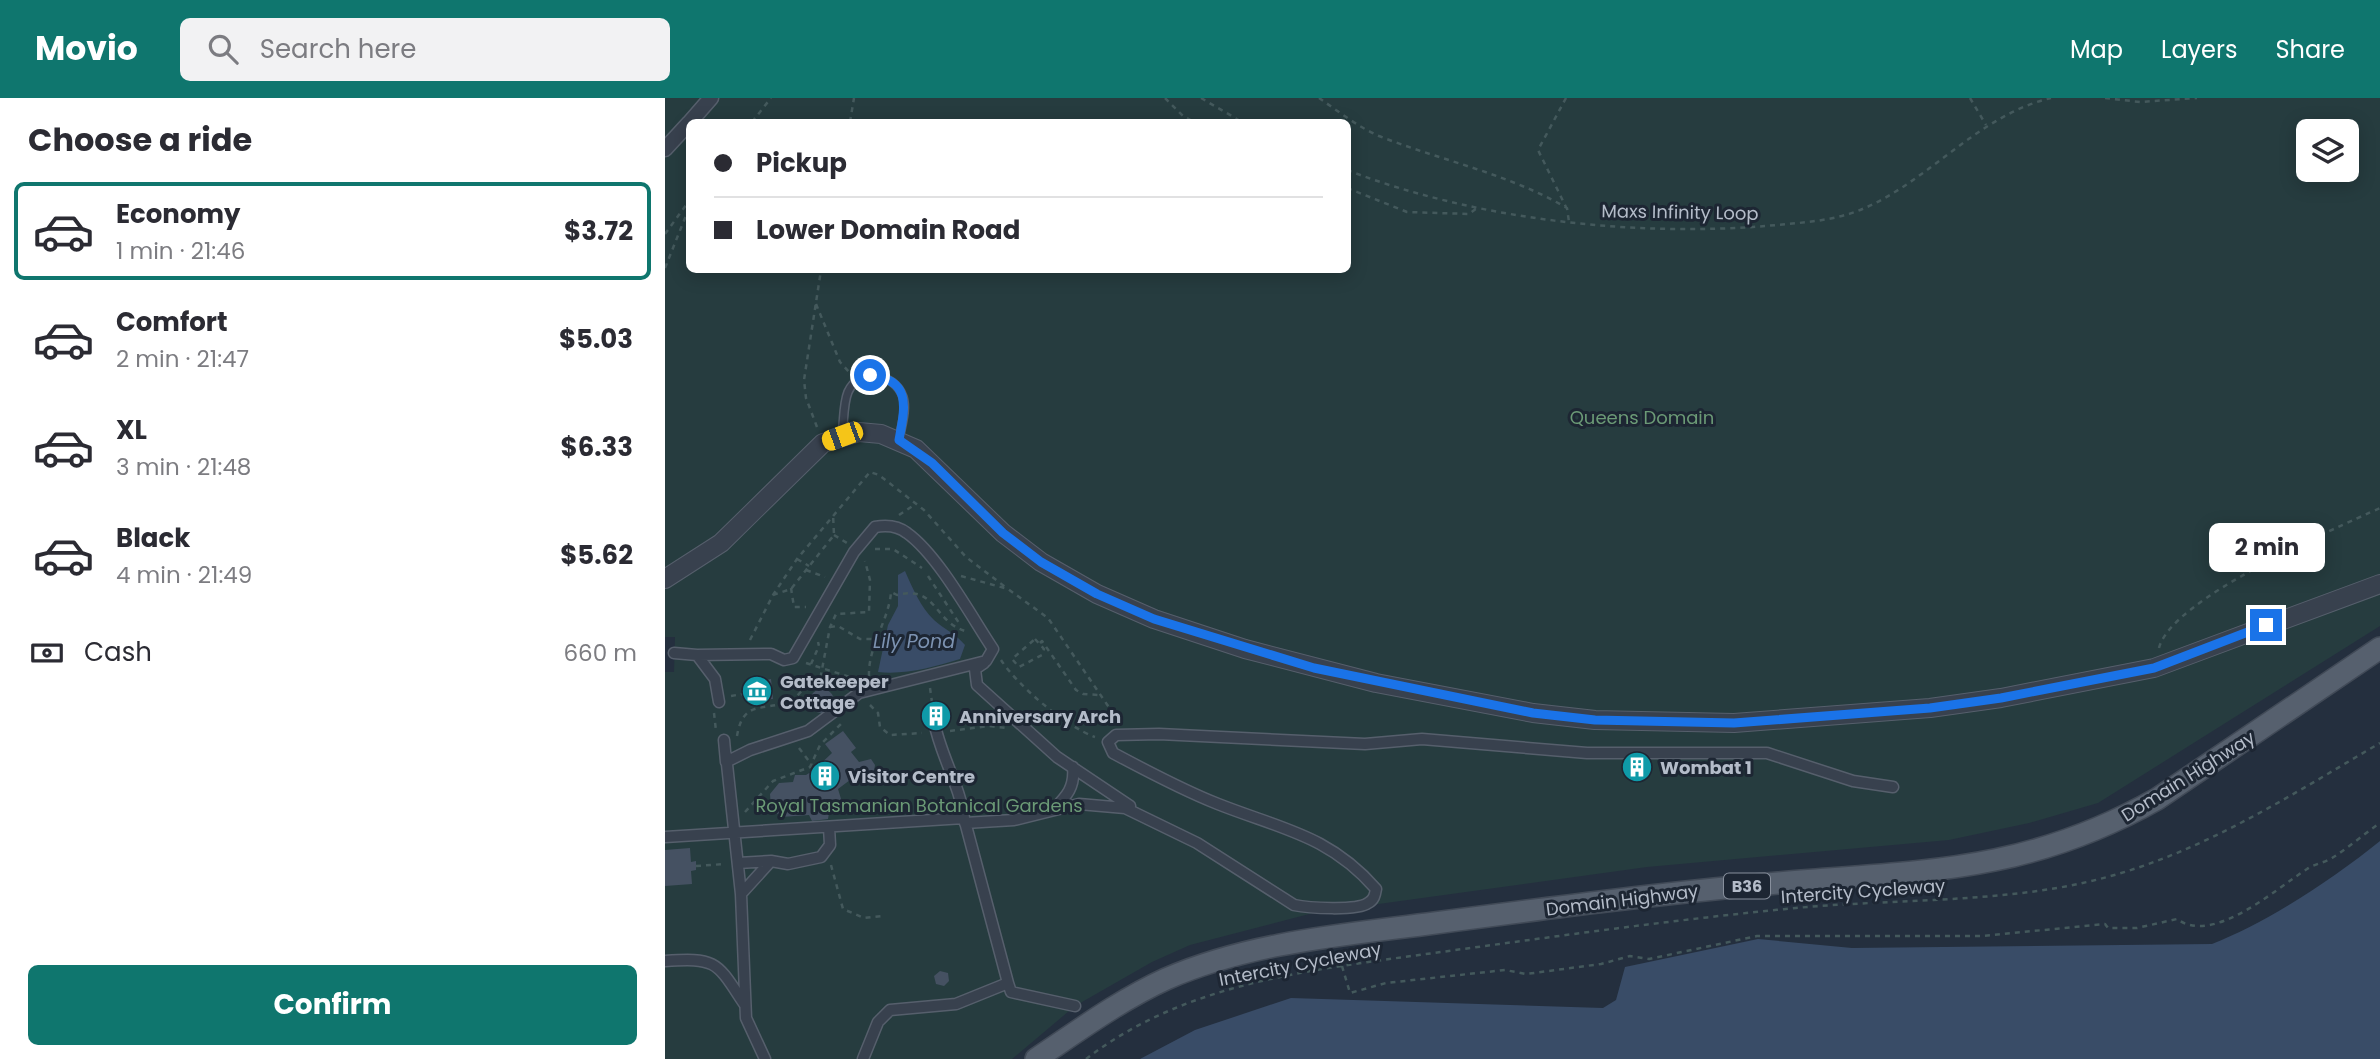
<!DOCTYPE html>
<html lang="en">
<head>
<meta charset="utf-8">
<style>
	:root { --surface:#fff; --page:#f2f2f3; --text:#2b2b33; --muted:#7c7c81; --line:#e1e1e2; --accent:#0f766e }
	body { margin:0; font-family:Poppins,sans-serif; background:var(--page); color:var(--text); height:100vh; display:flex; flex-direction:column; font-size:26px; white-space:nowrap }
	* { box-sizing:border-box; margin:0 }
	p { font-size:23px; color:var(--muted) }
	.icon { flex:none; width:38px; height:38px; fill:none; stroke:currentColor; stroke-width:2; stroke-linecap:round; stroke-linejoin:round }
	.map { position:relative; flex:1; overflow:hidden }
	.details { display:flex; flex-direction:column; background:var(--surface); width:665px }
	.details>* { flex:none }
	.banner { position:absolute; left:21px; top:21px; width:665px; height:154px; border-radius:10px; box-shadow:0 4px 18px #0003; display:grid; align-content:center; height:154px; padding:0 28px; background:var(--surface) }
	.controls { position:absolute; left:1631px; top:21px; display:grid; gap:14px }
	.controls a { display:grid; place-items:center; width:63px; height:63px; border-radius:10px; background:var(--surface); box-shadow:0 4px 18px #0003; font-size:35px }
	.end { position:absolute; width:32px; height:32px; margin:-16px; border:9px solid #1a73e8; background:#fff; box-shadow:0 0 0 4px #fff }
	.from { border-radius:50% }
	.bubble { position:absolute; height:49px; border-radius:10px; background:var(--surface); box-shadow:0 4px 18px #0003; font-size:23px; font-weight:700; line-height:49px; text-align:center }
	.car { position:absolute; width:21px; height:42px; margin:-21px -10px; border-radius:9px; box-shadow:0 0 5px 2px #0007; background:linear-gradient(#f5c518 24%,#345 0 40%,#f5c518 0 76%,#345 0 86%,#f5c518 0) }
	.banner b { display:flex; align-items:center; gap:24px; height:66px; font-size:26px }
	.banner b+b { border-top:2px solid var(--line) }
	.banner i { width:18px; height:18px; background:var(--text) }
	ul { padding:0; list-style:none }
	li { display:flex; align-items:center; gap:21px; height:98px; margin:0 14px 10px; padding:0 14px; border:4px solid transparent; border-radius:10px }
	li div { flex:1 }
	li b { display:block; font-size:26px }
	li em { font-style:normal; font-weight:700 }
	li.current { border-color:var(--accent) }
	li>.icon { width:63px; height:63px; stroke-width:1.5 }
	h2 { padding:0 28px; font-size:32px; line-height:84px }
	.pay { display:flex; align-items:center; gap:18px; height:77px; padding:0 28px; font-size:26px }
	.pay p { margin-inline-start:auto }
	.button { display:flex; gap:14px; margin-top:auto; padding:14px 28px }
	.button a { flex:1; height:80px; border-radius:10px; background:var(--accent); color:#fff; font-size:28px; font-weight:700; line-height:80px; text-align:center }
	header { display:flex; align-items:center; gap:42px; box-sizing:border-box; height:98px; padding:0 35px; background:var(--accent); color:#fff }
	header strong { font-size:33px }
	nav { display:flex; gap:38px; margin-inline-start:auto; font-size:24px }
	.search { width:490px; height:63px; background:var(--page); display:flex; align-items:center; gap:18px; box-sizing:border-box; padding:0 24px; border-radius:10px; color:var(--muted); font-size:26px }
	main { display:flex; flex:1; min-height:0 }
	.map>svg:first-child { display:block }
</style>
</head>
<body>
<header>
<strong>Movio</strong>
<div class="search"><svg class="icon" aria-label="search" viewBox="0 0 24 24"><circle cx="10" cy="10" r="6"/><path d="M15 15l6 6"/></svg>Search here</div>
<nav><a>Map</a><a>Layers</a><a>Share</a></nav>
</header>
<main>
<section class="details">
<h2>Choose a ride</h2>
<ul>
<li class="current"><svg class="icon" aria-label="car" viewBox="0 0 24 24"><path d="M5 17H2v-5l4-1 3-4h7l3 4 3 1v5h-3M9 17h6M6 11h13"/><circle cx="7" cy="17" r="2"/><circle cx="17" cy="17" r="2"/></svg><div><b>Economy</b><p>1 min · 21:46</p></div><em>$3.72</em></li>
<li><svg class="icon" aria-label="car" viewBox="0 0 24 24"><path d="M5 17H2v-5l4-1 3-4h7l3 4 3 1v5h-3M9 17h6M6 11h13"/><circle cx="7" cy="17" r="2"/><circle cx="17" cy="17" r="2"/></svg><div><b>Comfort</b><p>2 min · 21:47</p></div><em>$5.03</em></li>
<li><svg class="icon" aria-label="car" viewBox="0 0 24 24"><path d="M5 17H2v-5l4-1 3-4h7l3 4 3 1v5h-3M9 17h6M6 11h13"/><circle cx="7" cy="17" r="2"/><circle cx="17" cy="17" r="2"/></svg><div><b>XL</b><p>3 min · 21:48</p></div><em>$6.33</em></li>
<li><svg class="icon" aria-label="car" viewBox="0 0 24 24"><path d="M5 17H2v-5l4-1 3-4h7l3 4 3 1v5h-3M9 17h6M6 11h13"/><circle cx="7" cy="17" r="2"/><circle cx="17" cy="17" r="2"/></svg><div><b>Black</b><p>4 min · 21:49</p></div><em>$5.62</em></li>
</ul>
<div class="pay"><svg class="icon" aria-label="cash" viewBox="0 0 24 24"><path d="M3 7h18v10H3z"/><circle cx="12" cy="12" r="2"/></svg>Cash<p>660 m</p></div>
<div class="button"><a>Confirm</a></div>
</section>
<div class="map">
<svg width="1715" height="961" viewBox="0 0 1715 961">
	<rect width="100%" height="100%" fill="#242f3e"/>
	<path fill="#263c3f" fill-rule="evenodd" d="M0,0h1715v528l-282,177 -69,20 -80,17 -302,27 -334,46 -123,32 -38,17 -77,44 -63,53h-347v-387h9l1,-35h-10zM24,24h658v148h-658zM1643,33h39v39h-39z"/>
	<path fill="#394c67" d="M240,473c7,16 16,37 29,49 10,9 22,14 31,25l-5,14c-26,8 -55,16 -82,13l10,-47 10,-19v-31z
		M1715,743v218h-1240l55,-29 96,-32 312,10 13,-8 9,-33 133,-28 94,9 360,-4c56,-22 121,-65 168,-103z"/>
	<path fill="#455162" d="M106,581l2,20 -27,3v-6l-4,1 3,-12z
		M145 603a12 12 0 1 1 24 0a12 12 0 1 1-24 0Z
		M178,633l13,17 -5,4 8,10 12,-3 4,6 -1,6 -8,6 -4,-6 -24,18 4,13 -12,5 -2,12 -16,2 -3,-6 -28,2 -10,-9 -1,-14 9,-11 14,-1 2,-7h11l8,-5 18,-17 -7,-9z
		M963,660l19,1 -1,18 -20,-2z
		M25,750l1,14 5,-1v9l-5,1 1,13 -27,2v-36z
		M275,873l8,2 1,8 -5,5 -8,-2 -2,-8z"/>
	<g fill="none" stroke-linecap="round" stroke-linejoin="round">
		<g stroke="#565f6c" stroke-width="10">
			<path id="service" d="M177,337c2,-13 1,-31 6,-43 11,-25 47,-19 55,5 4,13 -2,30 -4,43"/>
		</g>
		<g stroke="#565f6c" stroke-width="13">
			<path id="pedestrian" d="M9,555l23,2 18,24 4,23
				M32,557l74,-1 13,6 9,-2 61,-106 21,-25c11,-2 23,-1 32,6 31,22 64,83 86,116l-7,12 -127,32 -51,38 -58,19 -24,12 -2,-22
				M319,565l-9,6 2,16 80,72 73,49
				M269,623c6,34 26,64 30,97
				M61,657l15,139 5,124 19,41
				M388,712c14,-14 22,-23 20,-43
				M300,725l49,-3 65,-16 46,4 72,35 97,62c14,3 63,6 74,-2 6,-3 7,-8 8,-14 -47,-54 -95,-60 -158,-85 -36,-14 -71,-33 -105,-51l-5,-11 8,-7 43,-1 206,10 57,-5 165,14h180l86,28 40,6
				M0,739l299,-19 44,165 -52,21 -66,6 -12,12 -15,37
				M106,763l17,3 33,-7 9,-12 -1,-18
				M73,765l33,-2 -30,33
				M0,863c53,-4 52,2 80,44
				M343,885l3,9 64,14"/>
		</g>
		<g stroke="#565f6c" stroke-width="17">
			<path id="minor" d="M25,24l21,-24
				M0,51l24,-26"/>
		</g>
		<g stroke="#565f6c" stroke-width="20">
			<path id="tertiary" d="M0,481l56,-36 102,-100 36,-11 22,2 35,15 87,84 38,29 56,32 57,25 91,30 131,34 157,30 62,7 139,3 196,-15 71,-10 153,-30 226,-84"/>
		</g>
		<g stroke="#414a57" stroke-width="24">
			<path id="primary" d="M371,961c42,-28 84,-59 130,-80 85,-37 178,-44 269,-56 114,-15 228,-30 343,-40 144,-12 248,-10 379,-84l223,-151"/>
		</g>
		<path stroke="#44595c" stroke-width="2.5" stroke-dasharray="5 5" stroke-linecap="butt" d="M500,0l18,18 11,6
			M536,0l41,24
			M654,0c19,13 39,29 60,38 63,25 128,37 188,72l2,14
			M901,0l-28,52 28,57
			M1305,0l16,27
			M1440,0l35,4 57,-4
			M87,24l19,-24
			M185,24l4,-24
			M682,72c126,49 285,67 419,56 30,-3 60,-4 89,-14 72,-27 120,-96 196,-114
			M682,90l60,24 62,2 8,-6
			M0,136l24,-33
			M0,170l24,-60
			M151,206l24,58 10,11
			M152,329l-11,-29 -2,-18 17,-110
			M234,417l15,-10
			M169,437l13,8
			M210,451h18l29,19
			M132,461l12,7
			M141,472l19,7
			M263,478l31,47
			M296,478l47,13 40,29 71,104
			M126,490l3,19h12
			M108,497l18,-6 43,-54 -1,-21
			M165,529l8,-1 22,13h17
			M370,541l9,10 -2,6 -23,12 -7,-8z
			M85,542l23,-45 24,-36 73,-87 9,3 45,35 42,47 42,32
			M375,545l2,-2 34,49 7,4 16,1
			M1494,550c12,-49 175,-119 221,-140
			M336,562c17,26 64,66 94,77
			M141,565l50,16
			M146,566l8,-18 -1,-4
			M204,578c-1,-30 20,-56 22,-84l6,3c40,-10 36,26 68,36
			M265,590l3,21
			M66,598l11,-2
			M205,607l8,8 2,14 10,8 32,-2
			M49,615l2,18
			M285,633l39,-5 17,2
			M72,638c6,-36 25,-25 51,-34 9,-4 11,-10 18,-14 6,-4 9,-2 14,-8l10,-53 6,-13 33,-2 1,-32 -5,-19
			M134,650l13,17
			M80,714l28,-31 37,-14 10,-22 24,-24
			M166,767l12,44 21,9 19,-2
			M31,768l29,-2
			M677,868l8,27 36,-10 119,-13 21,4 75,-10 29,-8 19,3 108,-23h225l123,-12 3,4h29l40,-9c36,27 100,-31 130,-50 7,-5 17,-6 25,-11 16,-10 32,-24 48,-35
			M421,961c96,-74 216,-88 333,-104 125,-17 251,-35 377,-47 94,-9 200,-5 291,-26 107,-24 199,-84 293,-139"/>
		<use href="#service" stroke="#38414e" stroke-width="7"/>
		<use href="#pedestrian" stroke="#38414e" stroke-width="10"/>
		<use href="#minor" stroke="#38414e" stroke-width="14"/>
		<use href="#tertiary" stroke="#38414e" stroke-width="18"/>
		<use href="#primary" stroke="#56606e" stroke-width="21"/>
	</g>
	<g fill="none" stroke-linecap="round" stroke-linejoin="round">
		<path stroke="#1a73e8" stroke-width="9" d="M205,277c42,5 35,32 29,65l33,23 71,70 38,29 56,32 57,25 160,49 219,45 62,7 139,3 196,-15 71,-10 153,-30 112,-43"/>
	</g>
	<defs>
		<g id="museum-disc" transform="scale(1.575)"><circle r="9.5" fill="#0f9aa8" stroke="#1d2633"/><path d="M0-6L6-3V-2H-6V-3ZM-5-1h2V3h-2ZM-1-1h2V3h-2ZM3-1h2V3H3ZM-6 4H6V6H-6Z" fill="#fff"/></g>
		<g id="building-disc" transform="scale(1.575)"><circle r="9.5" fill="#0f9aa8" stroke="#1d2633"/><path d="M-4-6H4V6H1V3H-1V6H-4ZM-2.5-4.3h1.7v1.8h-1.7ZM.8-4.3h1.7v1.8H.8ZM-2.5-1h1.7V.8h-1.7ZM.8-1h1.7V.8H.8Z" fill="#fff"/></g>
	</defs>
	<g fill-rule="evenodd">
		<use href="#museum-disc" x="92" y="593"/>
		<use href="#building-disc" x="271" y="618"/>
		<use href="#building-disc" x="972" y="669"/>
		<use href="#building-disc" x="160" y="678"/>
	</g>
	<g text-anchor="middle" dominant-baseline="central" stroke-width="6" stroke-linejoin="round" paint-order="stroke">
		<rect fill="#1d2633" stroke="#878f9c" stroke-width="2" x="1059" y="775.5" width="46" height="25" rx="5"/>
		<g font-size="16" font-weight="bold" fill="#b4bcc9">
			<text x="1082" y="788">B36</text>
		</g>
		<g font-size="18" fill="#b4bcc9" stroke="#1d2633">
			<text transform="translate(1015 114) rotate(1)">Maxs Infinity Loop</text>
			<text transform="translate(1523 678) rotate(-32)">Domain Highway</text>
			<text transform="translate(1198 793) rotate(-4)">Intercity Cycleway</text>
			<text transform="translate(957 802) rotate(-7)">Domain Highway</text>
			<text transform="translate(635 866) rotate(-11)">Intercity Cycleway</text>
		</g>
		<g font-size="18" fill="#6b9a76" stroke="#1d2633">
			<text x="977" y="319">Queens Domain</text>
			<text x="254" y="707">Royal Tasmanian Botanical Gardens</text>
		</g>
		<g font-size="18" font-weight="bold" fill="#b4bcc9" stroke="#1d2633" text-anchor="start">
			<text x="115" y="583">Gatekeeper<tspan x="115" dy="21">Cottage</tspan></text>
			<text x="294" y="618">Anniversary Arch</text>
			<text x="995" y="669">Wombat 1</text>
			<text x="183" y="678">Visitor Centre</text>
		</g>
		<g font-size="19" font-style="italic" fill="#7c92b1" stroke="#1d2633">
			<text x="249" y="543">Lily Pond</text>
		</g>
	</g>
</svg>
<div class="controls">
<a><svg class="icon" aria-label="layers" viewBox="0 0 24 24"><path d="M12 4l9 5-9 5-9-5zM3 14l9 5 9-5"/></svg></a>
</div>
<i class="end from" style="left:205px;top:277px"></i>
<i class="end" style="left:1601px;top:527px"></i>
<div class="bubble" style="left:1544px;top:425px;width:116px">2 min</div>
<i class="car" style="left:177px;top:338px;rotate:250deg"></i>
<div class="banner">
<b><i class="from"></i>Pickup</b>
<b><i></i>Lower Domain Road</b>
</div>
</div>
</main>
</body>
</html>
